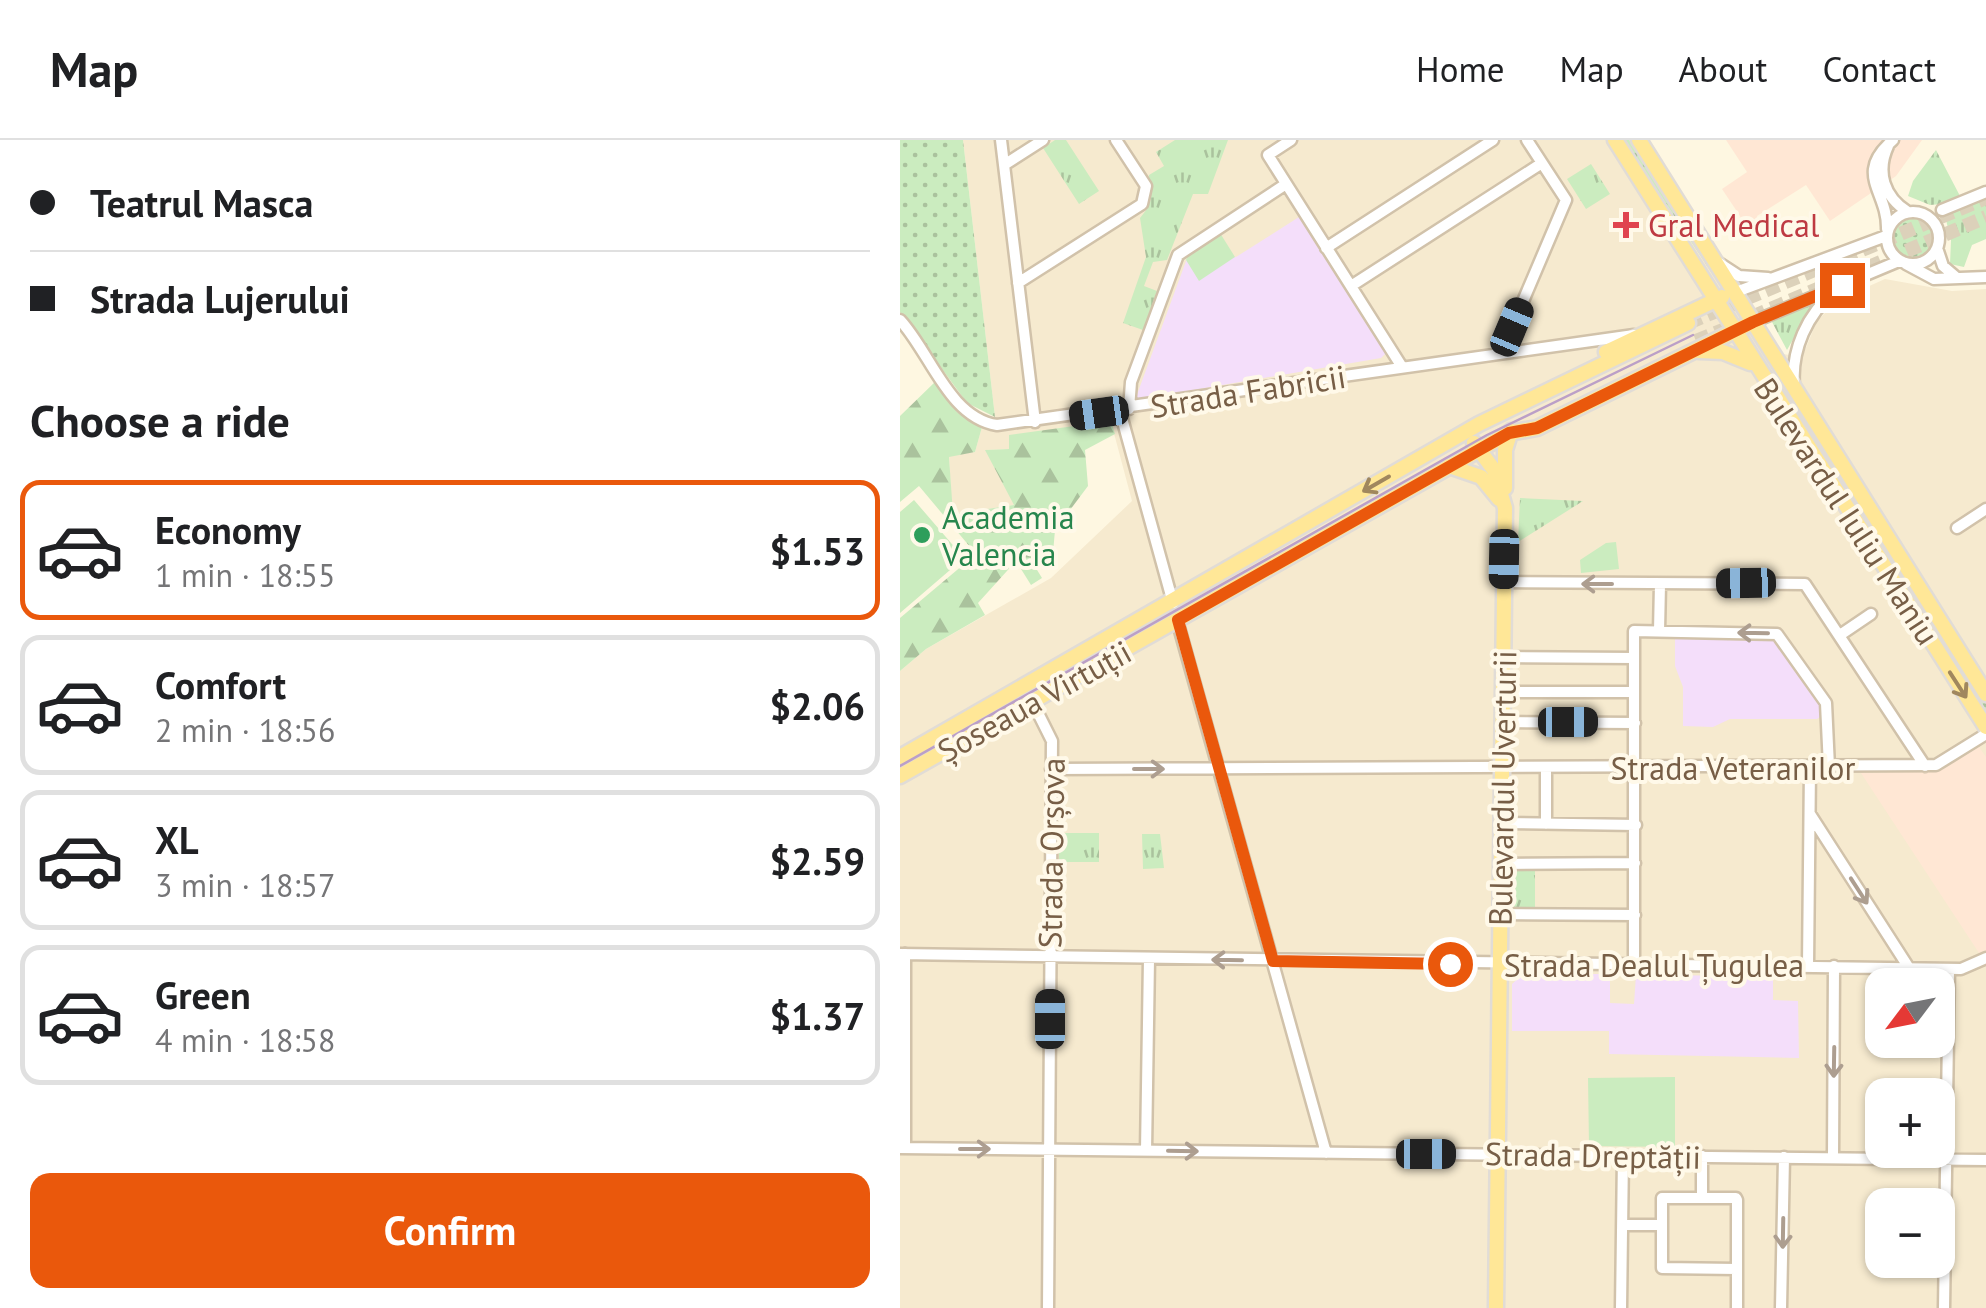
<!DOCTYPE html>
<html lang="en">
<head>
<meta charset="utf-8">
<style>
	:root { --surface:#fff; --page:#f2f2f2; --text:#202124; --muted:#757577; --line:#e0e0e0; --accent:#ea580c }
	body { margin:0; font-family:"PT Sans",sans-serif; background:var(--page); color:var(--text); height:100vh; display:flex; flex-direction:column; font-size:38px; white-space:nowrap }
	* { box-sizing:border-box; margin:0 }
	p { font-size:32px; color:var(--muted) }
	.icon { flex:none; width:55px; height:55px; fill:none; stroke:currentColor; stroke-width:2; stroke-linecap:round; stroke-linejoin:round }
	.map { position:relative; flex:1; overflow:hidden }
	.side { display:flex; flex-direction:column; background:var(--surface); width:900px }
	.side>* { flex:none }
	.banner { display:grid; align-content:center; height:220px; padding:0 30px; background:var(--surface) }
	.needle { width:65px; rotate:238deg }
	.tools { position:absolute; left:965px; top:828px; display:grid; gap:20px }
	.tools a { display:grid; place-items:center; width:90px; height:90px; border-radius:20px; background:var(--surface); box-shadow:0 2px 8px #0004; font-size:50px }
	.end { position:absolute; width:45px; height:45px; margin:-22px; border:12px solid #ea580c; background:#fff; box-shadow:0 0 0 5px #fff }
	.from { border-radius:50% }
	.car { position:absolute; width:30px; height:60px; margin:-30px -15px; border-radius:12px; box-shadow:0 0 8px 2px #0007; background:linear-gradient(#222 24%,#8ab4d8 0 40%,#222 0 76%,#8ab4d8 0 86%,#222 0) }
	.banner b { display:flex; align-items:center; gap:35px; height:95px; font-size:38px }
	.banner b+b { border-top:2px solid var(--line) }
	.banner i { width:25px; height:25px; background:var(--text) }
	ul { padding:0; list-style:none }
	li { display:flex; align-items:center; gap:30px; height:140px; margin:0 20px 15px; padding:0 10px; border:5px solid var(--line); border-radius:20px }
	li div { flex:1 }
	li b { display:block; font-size:38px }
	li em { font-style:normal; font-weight:600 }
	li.active { border-color:var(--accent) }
	li>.icon { width:90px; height:90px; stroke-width:1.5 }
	h2 { padding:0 30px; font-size:45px; line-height:120px }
	.button { display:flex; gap:20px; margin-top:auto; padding:20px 30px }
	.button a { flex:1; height:115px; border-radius:20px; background:var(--accent); color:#fff; font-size:40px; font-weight:600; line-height:115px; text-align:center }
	header { display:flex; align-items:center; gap:60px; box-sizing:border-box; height:140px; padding:0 50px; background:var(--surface); border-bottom:2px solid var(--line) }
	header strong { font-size:48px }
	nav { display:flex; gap:55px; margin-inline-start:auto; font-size:35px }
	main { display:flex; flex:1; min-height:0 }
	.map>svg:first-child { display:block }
</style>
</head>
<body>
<header>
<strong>Map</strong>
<nav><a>Home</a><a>Map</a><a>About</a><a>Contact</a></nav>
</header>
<main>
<section class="side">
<div class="banner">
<b><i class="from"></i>Teatrul Masca</b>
<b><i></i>Strada Lujerului</b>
</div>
<h2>Choose a ride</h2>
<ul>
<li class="active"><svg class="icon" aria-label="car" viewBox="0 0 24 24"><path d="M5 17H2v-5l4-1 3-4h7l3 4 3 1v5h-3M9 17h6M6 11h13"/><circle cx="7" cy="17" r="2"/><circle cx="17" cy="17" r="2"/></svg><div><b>Economy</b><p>1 min · 18:55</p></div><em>$1.53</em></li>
<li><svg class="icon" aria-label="car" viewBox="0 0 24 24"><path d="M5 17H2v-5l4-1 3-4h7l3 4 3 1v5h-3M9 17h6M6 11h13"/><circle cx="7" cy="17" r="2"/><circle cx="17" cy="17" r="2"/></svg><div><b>Comfort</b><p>2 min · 18:56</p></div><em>$2.06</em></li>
<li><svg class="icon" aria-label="car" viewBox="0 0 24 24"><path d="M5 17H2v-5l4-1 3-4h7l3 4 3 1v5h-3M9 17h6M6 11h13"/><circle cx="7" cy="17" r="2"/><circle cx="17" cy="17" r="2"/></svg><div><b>XL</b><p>3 min · 18:57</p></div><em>$2.59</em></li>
<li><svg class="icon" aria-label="car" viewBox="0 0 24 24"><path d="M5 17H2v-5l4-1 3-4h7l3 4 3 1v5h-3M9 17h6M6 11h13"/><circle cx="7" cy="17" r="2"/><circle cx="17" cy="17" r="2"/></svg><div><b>Green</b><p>4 min · 18:58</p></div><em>$1.37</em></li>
</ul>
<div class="button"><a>Confirm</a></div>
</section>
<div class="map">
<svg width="1086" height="1168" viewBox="0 0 1086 1168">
	<defs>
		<pattern id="grass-dots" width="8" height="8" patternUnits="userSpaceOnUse" patternTransform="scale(2.5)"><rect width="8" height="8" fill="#cbecbf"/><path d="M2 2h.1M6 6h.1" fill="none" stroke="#aac29d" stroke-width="1.8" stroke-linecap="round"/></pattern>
		<pattern id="forest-firs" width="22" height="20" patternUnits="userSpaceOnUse" patternTransform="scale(2.5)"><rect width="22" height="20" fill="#cbecbf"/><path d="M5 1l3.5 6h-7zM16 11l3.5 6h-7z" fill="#aac29d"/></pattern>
		<pattern id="park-tufts" width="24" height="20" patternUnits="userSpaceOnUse" patternTransform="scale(2.5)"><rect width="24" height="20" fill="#cbecbf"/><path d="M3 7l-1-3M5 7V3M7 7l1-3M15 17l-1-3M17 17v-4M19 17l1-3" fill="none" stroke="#aac29d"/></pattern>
	</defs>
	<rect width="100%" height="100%" fill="#fef7e1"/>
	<path fill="#f6eacf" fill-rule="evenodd" d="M63,0h685l135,214 19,3 15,-36 21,-21 47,-21 67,12 34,-2v1019h-1086v-637l26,-22 125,-71 81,-77 -21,-79 -102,27 -23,1 29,55 -63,9 -3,-58 26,-4 7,-25 13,-10zM982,845h56v55h-56zM982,955h56v55h-56zM982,1065h56v55h-56z"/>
	<path fill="#ffe7d4" d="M826,0h196l-26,36 -66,45 -24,-36 -49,31 3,12 -16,5 -4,-17 -18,-27 25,-17z
		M1077,604l9,13v196l-5,3 -120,-183 76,-2z"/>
	<path fill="#f4defa" d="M399,77l87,136 -5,5 -246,42 54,-147 47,4z
		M775,495l99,1 53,76 -10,7h-87l-17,8 -30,-1v-39l-8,-21z
		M623,834h87v29l24,1 2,-29 137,1v24l25,1 1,57 -190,-4v-23h-97v-47z"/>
	<path fill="url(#grass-dots)" d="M0,0h63l32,277 -28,-14 -67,-91z
		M724,0h5l93,142 -3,2z
		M994 98a19 19 0 1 1 38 0a19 19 0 1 1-38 0Z
		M854,204l232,360v11l-237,-367z"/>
	<path fill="url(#forest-firs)" d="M36,241l21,31 25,15 -7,25 -26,5 4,57 61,-9 -29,-55 24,-1v-14l102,-14 4,13 -30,16 3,36 -33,44 -2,23 -19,12 8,13 -11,7 -15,-24 -38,42 7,12 -59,34 -26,22v-53l76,-64 -57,-68 -19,16v-86z"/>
	<path fill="url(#park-tufts)" d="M155,0h11l33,51 -20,13 -36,-56z
		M275,0h53l-20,54h-15l-26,66 -14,2 -9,24 13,5 -14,39 -20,-7 23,-66 -6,-39 7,-9 2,-34 15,-9 -8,-14z
		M1036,10l24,46 26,-10v53l-14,6 -8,22 -14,-3 1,-24 -9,-36 -12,1 -22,-9 5,-15z
		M691,24l19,30 -24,15 -19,-30z
		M911,161l2,3 -26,46 -16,-30z
		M620,358l63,3 -65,41z
		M716,402l3,27 -38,4 -1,-13 26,-17z
		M159,693h40v29h-40z
		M242,694h18l4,34 -21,1z
		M604,728h31v42h-31z"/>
	<path fill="#cbecbf" d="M320,93l15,24 -36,24 -13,-21 3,-7z
		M14,360l50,58 -64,55v-101z
		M775,937v70l-86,-1 -1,-68z"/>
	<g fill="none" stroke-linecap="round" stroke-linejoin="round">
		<path stroke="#dcd1ba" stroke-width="14" stroke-dasharray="14 7" stroke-linecap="butt" d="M852,177l234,-100
			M788,183l298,-125
			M796,201l32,-13"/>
		<g stroke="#d1c2aa" stroke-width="15">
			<path id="minor" d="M101,0l34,282
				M391,0l-23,15 134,212
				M988,6c-12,26 -4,51 20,66
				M104,25l39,-25
				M1042,70l44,-18
				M987 98a26 26 0 1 1 52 0a26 26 0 1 1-52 0Z
				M987,89c1,-38 -34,-55 6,-89
				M426,108l167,-108
				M1037,108l6,18 14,12
				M819,123l20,13 29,2
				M1006,124l28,15 52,-2
				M118,143l124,-79 4,-18 -30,-46
				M451,146l191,-123
				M836,152l150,-56
				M0,180c30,32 49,98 97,105l637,-90
				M853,182l146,-61
				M601,213l65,-153 -39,-60
				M894,246c-3,-36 13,-72 41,-95
				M229,269l2,-27 47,-127 108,-71
				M220,271l53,192
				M1057,388l29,-19
				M604,442l301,2 120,182
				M277,480l149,533
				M759,491l1,-47
				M940,495l31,-21
				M603,517l131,1
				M603,552h131
				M133,563l19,38 -4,567
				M602,582l133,1
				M151,629l885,-4 50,-31
				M646,629v55
				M910,674l99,154
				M601,683l135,2
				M601,724l134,-1
				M600,774l135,1
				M0,814l1061,15 25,-11
				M734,824v-333l143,3 49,69 3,64
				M908,825l2,-198
				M0,1008l1086,12
				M5,1008v-194
				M246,1011l3,-192
				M933,1017l1,-191
				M802,1056v-40
				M722,1085h40
				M837,1129l-75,-1v-70h74l1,2v108
				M721,1168l2,-153
				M881,1168l3,-151
				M1044,1168l5,-339"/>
		</g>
		<g stroke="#e1dcd6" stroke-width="19">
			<path id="major" d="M715,0l371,587
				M739,0l347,554
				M799,211l24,1 27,11
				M706,212l116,-55
				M574,303l20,27 11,38 -9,800
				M549,326l32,11 18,22
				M605,348v-38l6,-19
				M0,617l579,-333 209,-101
				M0,636l609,-343 28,-5 216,-106"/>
		</g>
		<use href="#minor" stroke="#fff" stroke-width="10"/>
		<use href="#major" stroke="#ffe797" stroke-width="14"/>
		<path stroke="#bb9fc7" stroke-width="2.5" d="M0,626l587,-331 206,-100"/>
	</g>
	<defs><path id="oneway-shaft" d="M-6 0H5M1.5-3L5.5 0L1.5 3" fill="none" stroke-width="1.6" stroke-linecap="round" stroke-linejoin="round" transform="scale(2.5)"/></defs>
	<g stroke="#a0875e">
		<use href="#oneway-shaft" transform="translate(476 344) rotate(150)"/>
		<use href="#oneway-shaft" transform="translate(1058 545) rotate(57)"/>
	</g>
	<g stroke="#ad9e90">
		<use href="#oneway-shaft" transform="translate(697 444) rotate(-180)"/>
		<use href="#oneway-shaft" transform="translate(853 493) rotate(-179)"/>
		<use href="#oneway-shaft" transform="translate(249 629)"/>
		<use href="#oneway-shaft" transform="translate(959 751) rotate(57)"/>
		<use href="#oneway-shaft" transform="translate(327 820) rotate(-179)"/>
		<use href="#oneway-shaft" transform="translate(934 922) rotate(91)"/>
		<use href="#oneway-shaft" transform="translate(75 1009)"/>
		<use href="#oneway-shaft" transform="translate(283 1011) rotate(1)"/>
		<use href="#oneway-shaft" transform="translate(883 1093) rotate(91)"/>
	</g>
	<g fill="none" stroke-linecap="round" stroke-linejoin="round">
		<path stroke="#ea580c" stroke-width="12" d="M550,824l-177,-3 -95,-341 331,-187 28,-5 216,-106 89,-37"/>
	</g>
	<path fill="#e0444e" stroke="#fff9e9" stroke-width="4" d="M721 70h10v10h10v10h-10v10h-10v-10h-10v-10h10z"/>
	<circle fill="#2e9e5b" stroke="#fff9e9" stroke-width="4" cx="22" cy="395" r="10"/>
	<g text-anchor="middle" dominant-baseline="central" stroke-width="8" stroke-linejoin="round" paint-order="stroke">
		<g font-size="32" fill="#be3a42" stroke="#fff9e9" text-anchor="start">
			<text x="748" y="85">Gral Medical</text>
		</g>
		<g font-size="32" fill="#775e46" stroke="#fff9e9">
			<text transform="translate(348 251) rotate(-9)">Strada Fabricii</text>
			<text transform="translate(947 371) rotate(57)">Bulevardul Iuliu Maniu</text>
			<text transform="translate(134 561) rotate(-29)">Șoseaua Virtuții</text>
			<text x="833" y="628">Strada Veteranilor</text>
			<text transform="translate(602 648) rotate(-89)">Bulevardul Uverturii</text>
			<text transform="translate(151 713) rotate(-89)">Strada Orșova</text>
			<text x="754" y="825">Strada Dealul Țugulea</text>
			<text transform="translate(693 1015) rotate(1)">Strada Dreptății</text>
		</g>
		<g font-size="32" fill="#27864d" stroke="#fff9e9" text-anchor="start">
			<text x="42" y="377">Academia<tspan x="42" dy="37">Valencia</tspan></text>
		</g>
	</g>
</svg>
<div class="tools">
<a><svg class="needle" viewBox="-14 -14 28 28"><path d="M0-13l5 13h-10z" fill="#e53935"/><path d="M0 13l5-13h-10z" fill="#757577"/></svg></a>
<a>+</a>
<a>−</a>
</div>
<i class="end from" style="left:550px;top:824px"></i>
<i class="end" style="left:942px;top:145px"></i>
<i class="car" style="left:612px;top:187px;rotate:23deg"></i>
<i class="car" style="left:199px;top:273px;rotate:262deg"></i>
<i class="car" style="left:604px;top:419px;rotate:181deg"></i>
<i class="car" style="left:846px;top:443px;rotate:269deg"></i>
<i class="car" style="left:668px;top:582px;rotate:90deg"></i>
<i class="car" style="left:150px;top:879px;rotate:0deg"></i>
<i class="car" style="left:526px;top:1014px;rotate:90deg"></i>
</div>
</main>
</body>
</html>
